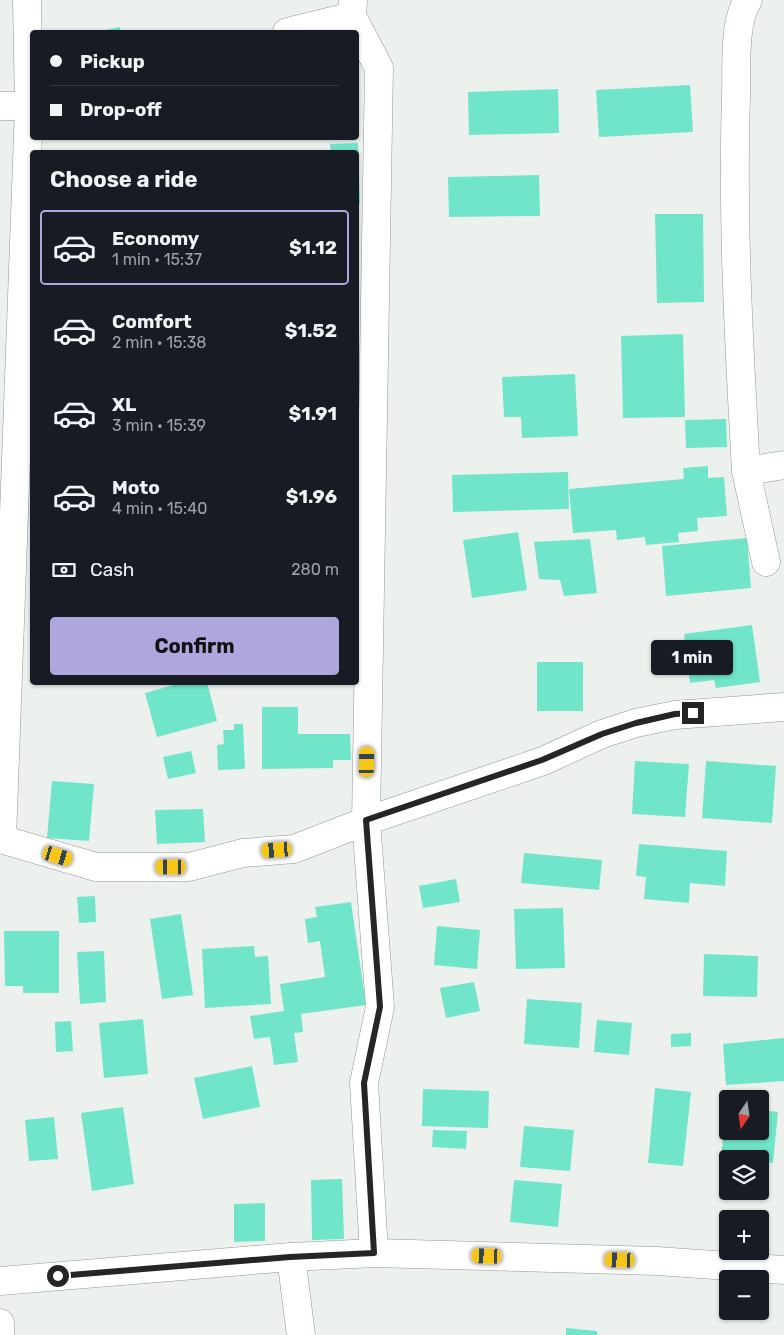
<!DOCTYPE html>
<html lang="en">
<head>
<meta charset="utf-8">
<style>
	:root { --surface:#171b24; --page:#20242c; --text:#f1f3f6; --muted:#9ea1a6; --line:#363941; --accent:#aea6dd }
	body { margin:0; font-family:Rubik,sans-serif; background:var(--page); color:var(--text); height:100vh; display:flex; flex-direction:column; font-size:19px; white-space:nowrap }
	* { box-sizing:border-box; margin:0 }
	p { font-size:16px; color:var(--muted) }
	.icon { flex:none; width:28px; height:28px; fill:none; stroke:currentColor; stroke-width:2; stroke-linecap:round; stroke-linejoin:round }
	.map { position:relative; flex:1; overflow:hidden }
	.drawer { position:absolute; left:30px; top:150px; width:329px; height:535px; display:flex; flex-direction:column; background:var(--surface); border-radius:5px; box-shadow:0 1px 4px #0004 }
	.drawer>* { flex:none }
	.banner { position:absolute; left:30px; top:30px; width:329px; height:110px; border-radius:5px; box-shadow:0 1px 4px #0004; display:grid; align-content:center; height:110px; padding:0 20px; background:var(--surface) }
	.needle { width:32px; rotate:193deg }
	.fabs { position:absolute; left:719px; top:1090px; display:grid; gap:10px }
	.fabs a { display:grid; place-items:center; width:50px; height:50px; border-radius:5px; background:var(--surface); box-shadow:0 1px 4px #0004; font-size:25px }
	.end { position:absolute; width:22px; height:22px; margin:-11px; border:6px solid #242524; background:#fff; box-shadow:0 0 0 2px #fff }
	.from { border-radius:50% }
	.bubble { position:absolute; height:35px; border-radius:5px; background:var(--surface); box-shadow:0 1px 4px #0004; font-size:16px; font-weight:700; line-height:35px; text-align:center }
	.car { position:absolute; width:15px; height:30px; margin:-15px -8px; border-radius:6px; box-shadow:0 0 4px 1px #0007; background:linear-gradient(#f5c518 24%,#345 0 40%,#f5c518 0 76%,#345 0 86%,#f5c518 0) }
	.banner b { display:flex; align-items:center; gap:18px; height:48px; font-size:19px }
	.banner b+b { border-top:1px solid var(--line) }
	.banner i { width:12px; height:12px; background:var(--text) }
	ul { padding:0; list-style:none }
	li { display:flex; align-items:center; gap:15px; height:75px; margin:0 10px 8px; padding:0 10px; border:2px solid transparent; border-radius:5px }
	li div { flex:1 }
	li b { display:block; font-size:19px }
	li em { font-style:normal; font-weight:700 }
	li.on { border-color:var(--accent) }
	li>.icon { width:45px; height:45px; stroke-width:1.5 }
	h2 { padding:0 20px; font-size:22px; line-height:60px }
	.pay { display:flex; align-items:center; gap:12px; height:55px; padding:0 20px; font-size:19px }
	.pay p { margin-inline-start:auto }
	.primary-button { display:flex; gap:10px; margin-top:auto; padding:10px 20px }
	.primary-button a { flex:1; height:58px; border-radius:5px; background:var(--accent); color:#111; font-size:20px; font-weight:700; line-height:58px; text-align:center }
	.map>svg:first-child { display:block }
</style>
</head>
<body>
<div class="map">
<svg width="784" height="1335" viewBox="0 0 784 1335">
	<rect width="100%" height="100%" fill="#ecf1ed"/>
	<path fill="#71e5c9" d="M120,27l1,5h-27z
		M690,85l3,47 -94,5 -3,-47z
		M558,89l1,44 -90,2 -1,-43z
		M358,143l2,61h-4v-52h-25l-1,-8z
		M539,175l1,41 -91,1 -1,-40z
		M655,214h48l1,88 -47,1z
		M683,334l2,83 -62,1 -2,-82z
		M575,374l3,62 -56,2 -1,-21h-17l-2,-40z
		M726,419l1,28 -41,1 -1,-28z
		M708,466v12l16,-1 3,39 -30,2 1,13 -20,2 1,9 -33,3 -1,-8 -28,3 -1,-10 -43,3 -4,-44 115,-10 -1,-11z
		M568,472l1,37 -116,3 -1,-37z
		M518,532l9,58 -55,8 -9,-58z
		M747,538l4,50 -85,8 -4,-50z
		M590,539l7,54 -33,3 -4,-16 -21,-1 -5,-37z
		M752,625l8,57 -44,6 -2,-8 -24,3 -6,-49z
		M537,662h46v49h-46z
		M184,682h23l10,39 -60,16 -12,-44z
		M262,707h36v27h52l1,26h-18v8l-71,1z
		M234,724h9l2,45 -27,1 -1,-25 7,-1 -1,-14h11z
		M191,751l5,22 -28,6 -5,-22z
		M635,761l54,3 -4,53 -53,-3z
		M706,761l70,5 -4,57 -70,-5z
		M52,781l42,3 -5,57 -42,-3z
		M203,809l2,33 -48,2 -2,-34z
		M639,844l88,7 -2,35 -35,-3 -1,20 -45,-4 2,-22 -10,-1z
		M524,853l78,7 -3,30 -78,-7z
		M456,879l4,23 -37,6 -4,-22z
		M95,896l1,26 -17,1 -2,-26z
		M351,902l15,103 -65,9 2,18 -9,1 4,29 -24,3 -4,-28 -16,2 -4,-23 34,-5 -4,-27 45,-7 -5,-36 -12,2 -3,-24 12,-2 -2,-10z
		M563,908l2,60 -49,1 -2,-60z
		M181,914l12,81 -31,4 -12,-80z
		M437,926l43,4 -3,39 -43,-4z
		M4,931h55v62h-36v-7h-18z
		M254,946l1,11 13,-1 3,48 -66,4 -3,-59z
		M104,951l2,51 -26,2 -3,-52z
		M704,954l54,2 -1,41 -54,-1z
		M474,982l6,29 -34,7 -6,-30z
		M527,999l55,4 -3,45 -55,-4z
		M143,1019l5,55 -44,4 -5,-55z
		M597,1020l35,3 -3,32 -35,-3z
		M71,1021l2,30 -17,1 -1,-30z
		M691,1033v13l-20,1v-13z
		M784,1038v43l-58,4 -3,-41z
		M252,1066l8,41 -57,12 -9,-41z
		M655,1088l36,4 -8,74 -35,-3z
		M423,1089l66,2 -1,37 -66,-2z
		M123,1107l11,77 -42,7 -11,-78z
		M726,1107h2v24h32v-21l18,2 -5,51 -13,-2v-2l-39,-1z
		M54,1117l4,42 -29,2 -4,-41z
		M524,1126l50,4 -4,41 -50,-4z
		M433,1130l34,1 -1,18 -34,-2z
		M342,1179l2,60 -32,1 -1,-60z
		M514,1180l48,4 -4,43 -48,-5z
		M265,1203v38l-31,1v-38z
		M566,1328l31,3v4h-31z"/>
	<g fill="none" stroke-linecap="round" stroke-linejoin="round">
		<g stroke="#929692" stroke-width="29">
			<path id="minor" d="M353,0l-1,16 27,52 -13,753 14,186 -16,76 10,170
				M287,32l65,-16
				M0,106h32
				M746,471c-7,-126 -14,-249 -10,-375 1,-27 -3,-73 12,-96
				M766,562l-20,-91 38,-6
				M0,839l96,28h93l54,-14 51,-4 72,-28 177,-60 59,-27 34,-11 39,-8 109,-8
				M2,839l27,-732 -2,-107
				M291,1257l10,78
				M0,1323v12"/>
		</g>
		<g stroke="#929692" stroke-width="29">
			<path id="tertiary" d="M0,1281l291,-24 83,-4 283,8 127,9"/>
		</g>
		<use href="#minor" stroke="#fff" stroke-width="28"/>
		<use href="#tertiary" stroke="#fff" stroke-width="28"/>
	</g>
	<g fill="none" stroke-linecap="round" stroke-linejoin="round">
		<path stroke="#242524" stroke-width="6" d="M58,1276l232,-19 84,-4 -10,-170 16,-76 -14,-187 176,-60 60,-26 34,-11 39,-9 18,-1"/>
	</g>
</svg>
<div class="fabs">
<a><svg class="needle" viewBox="-14 -14 28 28"><path d="M0-13l5 13h-10z" fill="#e53935"/><path d="M0 13l5-13h-10z" fill="#9ea1a6"/></svg></a>
<a><svg class="icon" aria-label="layers" viewBox="0 0 24 24"><path d="M12 4l9 5-9 5-9-5zM3 14l9 5 9-5"/></svg></a>
<a>+</a>
<a>−</a>
</div>
<i class="end from" style="left:58px;top:1276px"></i>
<i class="end" style="left:693px;top:713px"></i>
<div class="bubble" style="left:651px;top:640px;width:82px">1 min</div>
<i class="car" style="left:367px;top:762px;rotate:1deg"></i>
<i class="car" style="left:277px;top:850px;rotate:266deg"></i>
<i class="car" style="left:58px;top:856px;rotate:107deg"></i>
<i class="car" style="left:171px;top:867px;rotate:270deg"></i>
<i class="car" style="left:487px;top:1256px;rotate:272deg"></i>
<i class="car" style="left:620px;top:1260px;rotate:272deg"></i>
<div class="banner">
<b><i class="from"></i>Pickup</b>
<b><i></i>Drop-off</b>
</div>
<section class="drawer">
<h2>Choose a ride</h2>
<ul>
<li class="on"><svg class="icon" aria-label="car" viewBox="0 0 24 24"><path d="M5 17H2v-5l4-1 3-4h7l3 4 3 1v5h-3M9 17h6M6 11h13"/><circle cx="7" cy="17" r="2"/><circle cx="17" cy="17" r="2"/></svg><div><b>Economy</b><p>1 min · 15:37</p></div><em>$1.12</em></li>
<li><svg class="icon" aria-label="car" viewBox="0 0 24 24"><path d="M5 17H2v-5l4-1 3-4h7l3 4 3 1v5h-3M9 17h6M6 11h13"/><circle cx="7" cy="17" r="2"/><circle cx="17" cy="17" r="2"/></svg><div><b>Comfort</b><p>2 min · 15:38</p></div><em>$1.52</em></li>
<li><svg class="icon" aria-label="car" viewBox="0 0 24 24"><path d="M5 17H2v-5l4-1 3-4h7l3 4 3 1v5h-3M9 17h6M6 11h13"/><circle cx="7" cy="17" r="2"/><circle cx="17" cy="17" r="2"/></svg><div><b>XL</b><p>3 min · 15:39</p></div><em>$1.91</em></li>
<li><svg class="icon" aria-label="car" viewBox="0 0 24 24"><path d="M5 17H2v-5l4-1 3-4h7l3 4 3 1v5h-3M9 17h6M6 11h13"/><circle cx="7" cy="17" r="2"/><circle cx="17" cy="17" r="2"/></svg><div><b>Moto</b><p>4 min · 15:40</p></div><em>$1.96</em></li>
</ul>
<div class="pay"><svg class="icon" aria-label="cash" viewBox="0 0 24 24"><path d="M3 7h18v10H3z"/><circle cx="12" cy="12" r="2"/></svg>Cash<p>280 m</p></div>
<div class="primary-button"><a>Confirm</a></div>
</section>
</div>
</body>
</html>
